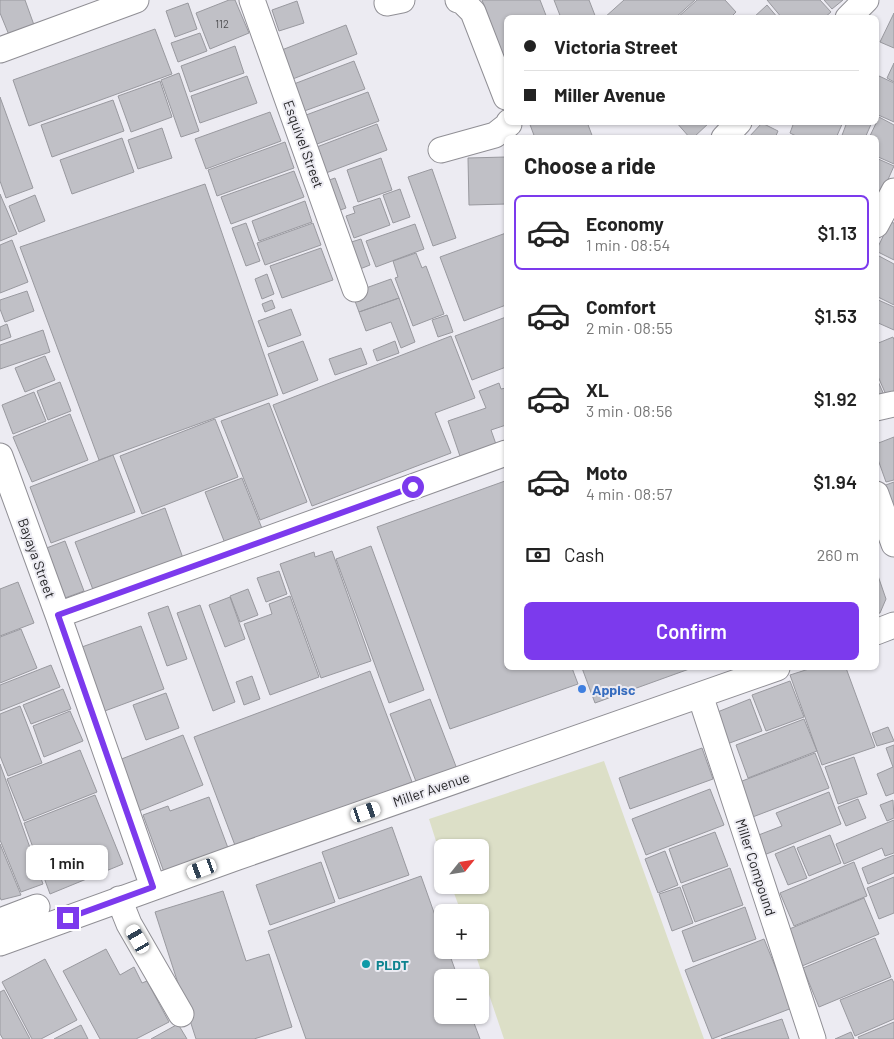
<!DOCTYPE html>
<html lang="en">
<head>
<meta charset="utf-8">
<style>
	:root { --surface:#fff; --page:#f2f2f2; --text:#222; --muted:#767676; --line:#e0e0e0; --accent:#7c3aed }
	body { margin:0; font-family:Barlow,sans-serif; background:var(--page); color:var(--text); height:100vh; display:flex; flex-direction:column; font-size:19px; white-space:nowrap }
	* { box-sizing:border-box; margin:0 }
	p { font-size:16px; color:var(--muted) }
	.icon { flex:none; width:28px; height:28px; fill:none; stroke:currentColor; stroke-width:2; stroke-linecap:round; stroke-linejoin:round }
	.map { position:relative; flex:1; overflow:hidden }
	.details { position:absolute; left:504px; top:135px; width:375px; height:535px; display:flex; flex-direction:column; background:var(--surface); border-radius:8px; box-shadow:0 1px 4px #0004 }
	.details>* { flex:none }
	.top-card { position:absolute; left:504px; top:15px; width:375px; height:110px; border-radius:8px; box-shadow:0 1px 4px #0004; display:grid; align-content:center; height:110px; padding:0 20px; background:var(--surface) }
	.needle { width:32px; rotate:60deg }
	.controls { position:absolute; left:434px; top:839px; display:grid; gap:10px }
	.controls a { display:grid; place-items:center; width:55px; height:55px; border-radius:8px; background:var(--surface); box-shadow:0 1px 4px #0004; font-size:25px }
	.end { position:absolute; width:22px; height:22px; margin:-11px; border:6px solid #7c3aed; background:#fff; box-shadow:0 0 0 2px #fff }
	.from { border-radius:50% }
	.bubble { position:absolute; height:35px; border-radius:8px; background:var(--surface); box-shadow:0 1px 4px #0004; font-size:16px; font-weight:600; line-height:35px; text-align:center }
	.car { position:absolute; width:15px; height:30px; margin:-15px -8px; border-radius:6px; box-shadow:0 0 4px 1px #0007; background:linear-gradient(#fff 24%,#345 0 40%,#fff 0 76%,#345 0 86%,#fff 0) }
	.top-card b { display:flex; align-items:center; gap:18px; height:48px; font-size:19px }
	.top-card b+b { border-top:1px solid var(--line) }
	.top-card i { width:12px; height:12px; background:var(--text) }
	ul { padding:0; list-style:none }
	li { display:flex; align-items:center; gap:15px; height:75px; margin:0 10px 8px; padding:0 10px; border:2px solid transparent; border-radius:8px }
	li div { flex:1 }
	li b { display:block; font-size:19px }
	li em { font-style:normal; font-weight:600 }
	li.active { border-color:var(--accent) }
	li>.icon { width:45px; height:45px; stroke-width:1.5 }
	h2 { padding:0 20px; font-size:22px; line-height:60px }
	.pay { display:flex; align-items:center; gap:12px; height:55px; padding:0 20px; font-size:19px }
	.pay p { margin-inline-start:auto }
	.primary-button { display:flex; gap:10px; margin-top:auto; padding:10px 20px }
	.primary-button a { flex:1; height:58px; border-radius:8px; background:var(--accent); color:#fff; font-size:20px; font-weight:600; line-height:58px; text-align:center }
	.map>svg:first-child { display:block }
</style>
</head>
<body>
<div class="map">
<svg width="894" height="1039" viewBox="0 0 894 1039">
	<rect width="100%" height="100%" fill="#ecebf2"/>
	<path fill="#dcdfc7" d="M604,761l100,278h-200l-30,-89h6v-38h-19l-10,-27h29v-37h-38v12l-13,-41z"/>
	<path fill="#c0c0c6" stroke="#99999f" d="M0,0h25l9,25 -25,10 -9,-22z
		M229,0h6l14,33 -39,16 -14,-36z
		M482,0h58l7,18h-41v45z
		M554,0h35l7,18h-35z
		M624,0h71l-20,18h-71z
		M697,0h28l11,12 -6,6h-53z
		M767,0h53l11,12 -7,6h-42z
		M824,0h19l-11,9z
		M297,1l7,22 -25,8 -7,-21z
		M188,3l9,26 -22,8 -9,-26z
		M767,5l11,13h-25z
		M894,13v35l-14,-6z
		M346,25l11,29 -72,28 -11,-29z
		M155,29l17,45 -143,52 -16,-46z
		M200,33l7,18 -29,11 -7,-19z
		M235,46l9,27 -54,19 -9,-26z
		M354,61l11,28 -69,25 -10,-27z
		M894,63v19l-7,-4z
		M179,73l20,58 -18,6 -20,-57z
		M247,76l10,27 -57,20 -9,-27z
		M879,76l15,7v39l-18,-8v-33z
		M160,81l12,36 -41,15 -13,-36z
		M368,92l11,29 -70,26 -11,-29z
		M0,97l33,91 -27,10 -6,-17z
		M113,100l11,31 -72,26 -11,-32z
		M270,112l11,29 -75,28 -11,-30z
		M879,117l15,8v39l-18,-8v-18h-7z
		M529,122h58l6,16h-58z
		M676,122h34l-17,16h-3z
		M794,122h49l-7,16h-36l-10,-5z
		M847,122h25l-7,16h-24z
		M762,123l16,8 -3,7h-27z
		M377,124l10,26 -69,26 -9,-26z
		M162,128l10,30 -34,11 -10,-29z
		M122,138l12,34 -62,22 -12,-34z
		M285,142l9,26 -77,28 -9,-26z
		M506,157v47l-37,1 -1,-47z
		M381,158l11,32 -34,12 -11,-32z
		M876,158l18,8 -16,36 -2,-1z
		M432,169l24,69 -23,8 -25,-69z
		M294,171l10,26 -73,27 -10,-27z
		M335,178l11,30 -14,5 -11,-30z
		M205,184l73,211 -179,65 -79,-213z
		M400,189l10,28 -17,6 -10,-28z
		M0,194l17,40 -17,7z
		M35,195l10,26 -26,11 -10,-26z
		M380,198l10,27 -36,13 -8,-22 9,-3 -2,-6z
		M305,201l7,21 -53,19 -7,-20z
		M890,222l4,1v37l-18,-9z
		M246,223l14,38 -14,5 -14,-38z
		M313,223l8,22 -56,20 -8,-22z
		M415,224l9,25 -48,18 -10,-26z
		M506,233v72l-42,16 -24,-64z
		M361,239l9,26 -15,6 -10,-27z
		M12,240l16,42 -28,11v-48z
		M321,248l12,32 -51,18 -12,-32z
		M416,253l6,15 4,-2 18,48 -31,12 -18,-48 3,-1 -5,-16z
		M879,256l15,8v41l-18,-9v-35z
		M267,274l7,20 -12,5 -7,-20z
		M391,279l8,19 -40,14 -7,-19z
		M27,291l7,20 -29,11 -5,-13v-9z
		M399,298l16,44 -14,6 -10,-26 -25,9 -7,-19z
		M876,299l18,8v23l-18,-8z
		M272,300l3,8 -10,4 -3,-8z
		M291,309l10,26 -33,12 -10,-26z
		M447,315l6,17 -15,5 -6,-17z
		M506,317v50l-34,13 -17,-44z
		M7,324l4,13 -11,4v-14z
		M43,330l7,22 -50,17v-24z
		M451,336l24,62 -40,15 16,40 -139,53 -39,-101z
		M893,337l1,3v54l-7,3 -11,-25v-28z
		M303,341l15,39 -35,14 -15,-40z
		M395,341l4,12 -22,8 -4,-11z
		M361,348l6,16 -32,11 -6,-16z
		M45,356l10,24 -30,12 -10,-24z
		M876,377l9,20 -9,4z
		M60,382l11,29 -23,9 -11,-29z
		M499,383l2,6 5,-1v37l-15,5 7,20 -36,12 -14,-41 38,-13 -7,-17z
		M34,392l12,29 -33,13 -11,-29z
		M269,403l38,99 -47,18 -39,-99z
		M70,414l18,46 -56,22 -19,-45z
		M215,419l23,58 -96,37 -22,-58z
		M894,437v43l-8,2 -10,-28v-10z
		M113,455l22,57 -84,31 -21,-56z
		M242,478l21,53 -37,15 -21,-54z
		M505,481l1,5v182h66l6,16 -128,45 -73,-202z
		M894,482v35l-11,-31z
		M165,508l19,53 -89,34 -20,-53z
		M65,541l19,50 -30,11 -18,-50z
		M371,546l53,144 -35,13 -53,-144z
		M332,551l39,110 -50,17 -41,-114 34,-12 1,5z
		M876,570l10,29 -6,14 -4,1z
		M279,571l8,23 -21,8 -9,-24z
		M18,582l16,41 -34,13v-47z
		M248,589l10,26 -18,7 -10,-26z
		M290,596l29,81 -49,18 -26,-71 28,-10 -3,-10z
		M230,597l15,42 -20,8 -16,-42z
		M200,605l35,97 -22,9 -36,-98z
		M168,606l19,53 -20,7 -19,-53z
		M141,626l23,63 -62,23 -23,-64z
		M21,629l16,39 -37,15v-46z
		M51,665l9,22 -60,24v-26z
		M582,668h110l-97,35z
		M812,668h34l29,79 -53,18 -32,-90z
		M370,671l42,111 -176,66 -42,-111z
		M252,676l8,23 -16,6 -8,-23z
		M790,681l14,36 -38,14 -14,-36z
		M63,689l8,20 -40,15 -8,-19z
		M166,693l13,35 -33,12 -13,-35z
		M430,699l27,70 -40,15 -27,-70z
		M750,699l12,32 -35,13 -12,-31z
		M20,706l22,57 -34,13 -8,-20v-42z
		M70,711l13,30 -39,16 -11,-31z
		M804,719l13,32 -69,27 -12,-33z
		M888,727l6,14 -17,5 -5,-13z
		M183,735l20,50 -64,26 -20,-51z
		M894,745v48l-8,3 -9,-22 16,-7 -7,-19z
		M702,748l11,31 -83,30 -11,-31z
		M80,750l17,42 -73,29 -17,-42z
		M815,753l14,35 -79,30 -13,-35z
		M854,757l13,37 -29,10 -13,-37z
		M0,764l43,120 -22,8 -21,-52z
		M710,789l14,36 -78,30 -14,-36z
		M829,792l12,32 -77,31 -8,-19 26,-10 -6,-13z
		M95,795l28,69 -73,30 -26,-71z
		M209,797l19,51 -64,24 -21,-57 25,-9 2,5z
		M858,799l8,19 -20,8 -8,-19z
		M893,800l1,18 -7,3 -7,-16z
		M894,820v33l-9,3 -3,-8 -38,16 -8,-20z
		M392,827l17,48 -70,24 -17,-47z
		M715,832l13,34 -47,17 -12,-34z
		M830,835l11,28 -32,13 -12,-28z
		M0,844l21,51 -20,5 -1,-3z
		M794,846l13,32 -19,7 -13,-31z
		M665,851l13,34 -20,8 -13,-34z
		M894,855v18l-26,11 -6,-16z
		M321,862l14,40 -65,23 -14,-40z
		M854,862l13,34 -73,30 -14,-33z
		M730,868l13,37 -48,17 -13,-36z
		M421,876l21,59v15h6l10,28h-16v37h29l9,24h-174l-38,-108z
		M894,877v36l-15,6 -12,-31z
		M680,887l13,36 -21,8 -13,-37z
		M223,891l23,70 23,-7 23,73 -38,12h-58l-41,-127z
		M864,898l15,36 -77,32 -15,-36z
		M745,907l11,32 -63,23 -11,-31z
		M875,938l16,39 -72,30 -16,-39z
		M764,939l28,69 -80,31 -27,-69z
		M106,949l14,26 14,-8 8,16 5,-2 22,41 -33,17h-36l-37,-68z
		M45,959l32,61 -36,19h-9l-30,-57z
		M892,979l2,4v36l-39,17 -15,-36z
		M4,990l26,49h-27l-3,-5v-42z
		M782,1019l7,20h-68z
		M894,1022v17h-35l-1,-2z
		M178,1024l9,15h-36z
		M81,1025l7,14h-34z
		M851,1032l3,7h-19z"/>
	<g fill="none" stroke-linecap="round" stroke-linejoin="round">
		<g stroke="#908f95" stroke-width="27">
			<path id="minor" d="M252,0l103,289
				M458,0l4,1 11,11 33,85
				M387,3l15,-3
				M848,18l18,-18
				M0,50l136,-50
				M724,138l15,-16
				M441,150l54,-15 14,-11v-2
				M876,225l18,-34
				M876,408l18,-4
				M0,456l58,159 95,272
				M876,494l18,50
				M58,615l448,-162
				M876,632l18,-7
				M700,695l113,344
				M119,899l10,25 52,90
				M0,921l37,-14
				M0,943l235,-85 542,-190"/>
		</g>
		<use href="#minor" stroke="#fff" stroke-width="25"/>
	</g>
	<g fill="none" stroke-linecap="round" stroke-linejoin="round">
		<path stroke="#7c3aed" stroke-width="6" d="M68,918l85,-31 -95,-272 355,-128"/>
	</g>
	<circle fill="#3f7fe0" stroke="#ecebf2" stroke-width="2" cx="582" cy="689" r="5"/>
	<circle fill="#0f9aa8" stroke="#ecebf2" stroke-width="2" cx="366" cy="964" r="5"/>
	<g text-anchor="middle" dominant-baseline="central" stroke-width="4" stroke-linejoin="round" paint-order="stroke">
		<g font-size="11" fill="#4d4d50">
			<text x="222" y="23">112</text>
		</g>
		<g font-size="14" fill="#272729" stroke="#ecebf2">
			<text transform="translate(304 144) rotate(70)">Esquivel Street</text>
			<text transform="translate(37 558) rotate(70)">Bayaya Street</text>
			<text transform="translate(431 789) rotate(-19)">Miller Avenue</text>
			<text transform="translate(756 867) rotate(72)">Miller Compound</text>
		</g>
		<g font-size="14" font-weight="bold" fill="#366cbe" stroke="#ecebf2" text-anchor="start">
			<text x="592" y="689">Appisc</text>
		</g>
		<g font-size="14" font-weight="bold" fill="#0d838f" stroke="#ecebf2" text-anchor="start">
			<text x="376" y="964">PLDT</text>
		</g>
	</g>
</svg>
<div class="controls">
<a><svg class="needle" viewBox="-14 -14 28 28"><path d="M0-13l5 13h-10z" fill="#e53935"/><path d="M0 13l5-13h-10z" fill="#767676"/></svg></a>
<a>+</a>
<a>−</a>
</div>
<i class="end from" style="left:413px;top:487px"></i>
<i class="end" style="left:68px;top:918px"></i>
<div class="bubble" style="left:26px;top:845px;width:82px">1 min</div>
<i class="car" style="left:366px;top:812px;rotate:71deg"></i>
<i class="car" style="left:202px;top:869px;rotate:250deg"></i>
<i class="car" style="left:138px;top:939px;rotate:330deg"></i>
<div class="top-card">
<b><i class="from"></i>Victoria Street</b>
<b><i></i>Miller Avenue</b>
</div>
<section class="details">
<h2>Choose a ride</h2>
<ul>
<li class="active"><svg class="icon" aria-label="car" viewBox="0 0 24 24"><path d="M5 17H2v-5l4-1 3-4h7l3 4 3 1v5h-3M9 17h6M6 11h13"/><circle cx="7" cy="17" r="2"/><circle cx="17" cy="17" r="2"/></svg><div><b>Economy</b><p>1 min · 08:54</p></div><em>$1.13</em></li>
<li><svg class="icon" aria-label="car" viewBox="0 0 24 24"><path d="M5 17H2v-5l4-1 3-4h7l3 4 3 1v5h-3M9 17h6M6 11h13"/><circle cx="7" cy="17" r="2"/><circle cx="17" cy="17" r="2"/></svg><div><b>Comfort</b><p>2 min · 08:55</p></div><em>$1.53</em></li>
<li><svg class="icon" aria-label="car" viewBox="0 0 24 24"><path d="M5 17H2v-5l4-1 3-4h7l3 4 3 1v5h-3M9 17h6M6 11h13"/><circle cx="7" cy="17" r="2"/><circle cx="17" cy="17" r="2"/></svg><div><b>XL</b><p>3 min · 08:56</p></div><em>$1.92</em></li>
<li><svg class="icon" aria-label="car" viewBox="0 0 24 24"><path d="M5 17H2v-5l4-1 3-4h7l3 4 3 1v5h-3M9 17h6M6 11h13"/><circle cx="7" cy="17" r="2"/><circle cx="17" cy="17" r="2"/></svg><div><b>Moto</b><p>4 min · 08:57</p></div><em>$1.94</em></li>
</ul>
<div class="pay"><svg class="icon" aria-label="cash" viewBox="0 0 24 24"><path d="M3 7h18v10H3z"/><circle cx="12" cy="12" r="2"/></svg>Cash<p>260 m</p></div>
<div class="primary-button"><a>Confirm</a></div>
</section>
</div>
</body>
</html>
